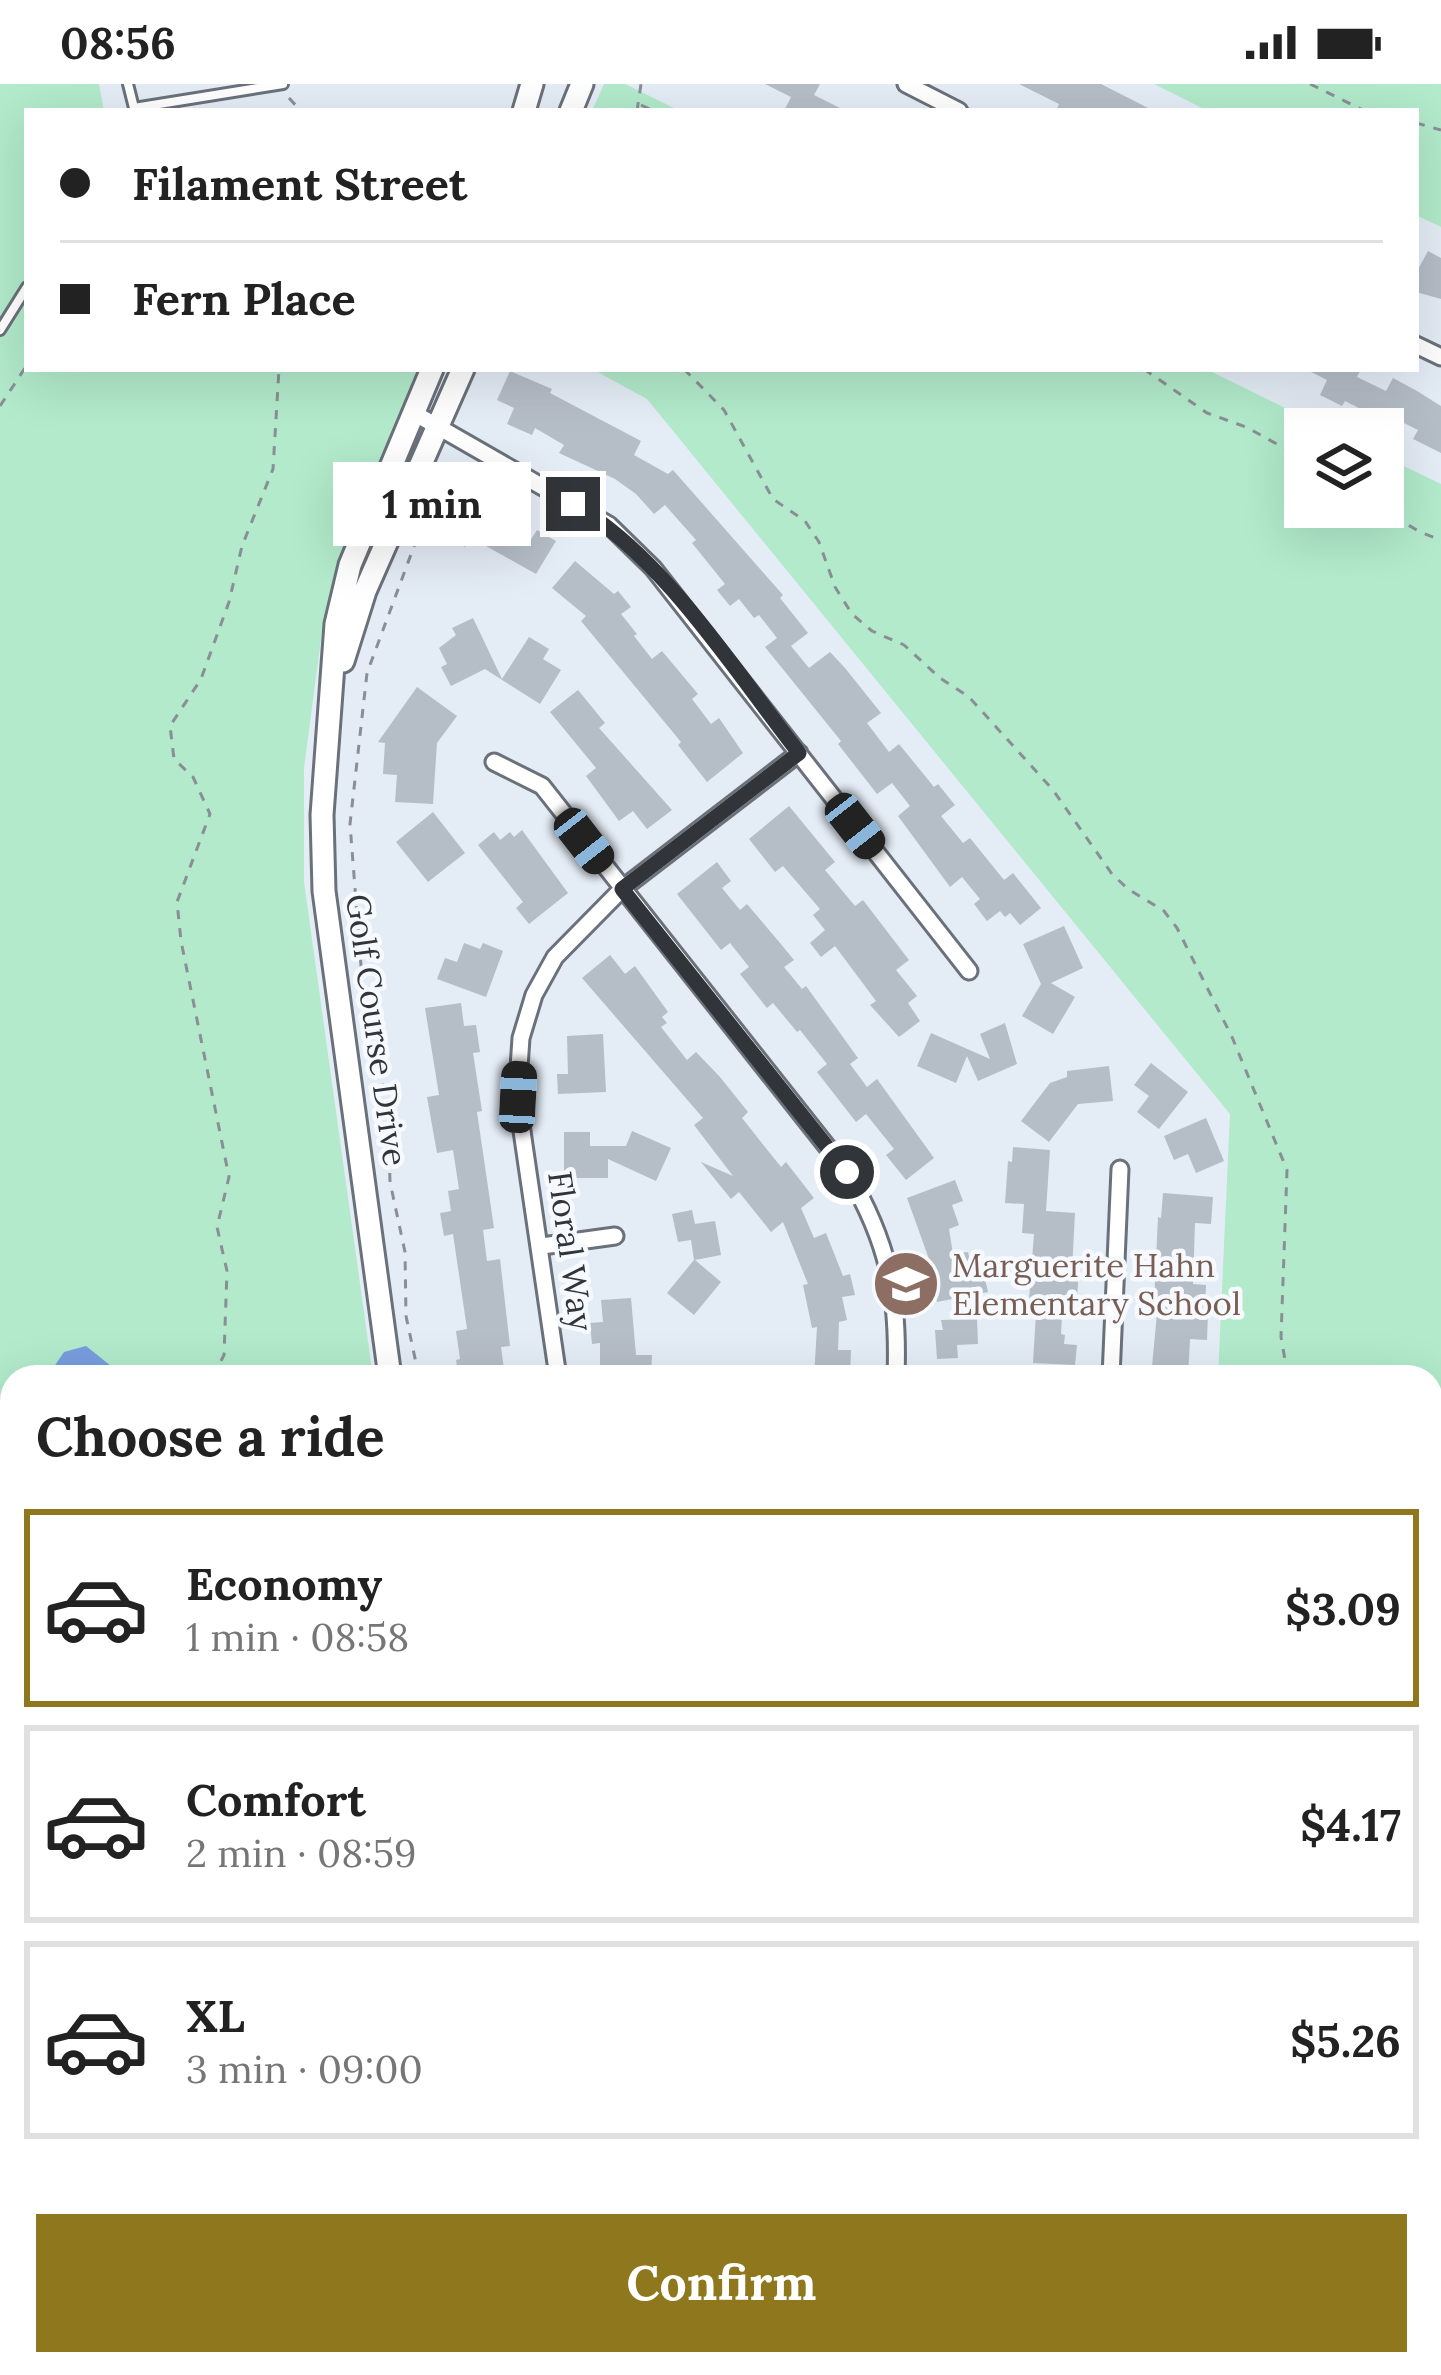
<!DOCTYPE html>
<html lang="en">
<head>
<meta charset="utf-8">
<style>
	:root { --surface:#fff; --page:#f2f2f2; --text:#222; --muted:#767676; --line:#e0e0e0; --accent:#8e771c }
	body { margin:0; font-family:Lora,serif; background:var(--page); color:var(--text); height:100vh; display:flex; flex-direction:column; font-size:45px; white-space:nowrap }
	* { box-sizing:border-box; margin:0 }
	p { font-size:39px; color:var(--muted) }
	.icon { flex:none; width:66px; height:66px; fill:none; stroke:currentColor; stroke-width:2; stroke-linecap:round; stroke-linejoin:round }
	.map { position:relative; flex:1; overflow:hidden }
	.sheet { position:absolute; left:0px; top:1281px; width:1443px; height:1011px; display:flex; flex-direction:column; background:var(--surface); border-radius:36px 36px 0 0; box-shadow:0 12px 48px #0002 }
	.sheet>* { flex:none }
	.guide { position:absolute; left:24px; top:24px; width:1395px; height:264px; border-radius:0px; box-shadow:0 12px 48px #0002; display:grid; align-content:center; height:264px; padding:0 36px; background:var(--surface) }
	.buttons { position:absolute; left:1284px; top:324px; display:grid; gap:24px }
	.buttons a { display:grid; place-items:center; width:120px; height:120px; border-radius:0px; background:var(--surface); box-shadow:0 12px 48px #0002; font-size:60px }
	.end { position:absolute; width:54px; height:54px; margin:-27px; border:15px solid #313438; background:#fff; box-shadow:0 0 0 6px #fff }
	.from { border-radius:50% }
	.bubble { position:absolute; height:84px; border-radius:0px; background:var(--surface); box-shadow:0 12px 48px #0002; font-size:39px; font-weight:700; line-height:84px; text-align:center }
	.car { position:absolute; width:36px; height:72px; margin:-36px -18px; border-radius:15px; box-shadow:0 0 9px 3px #0007; background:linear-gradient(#222 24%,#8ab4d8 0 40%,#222 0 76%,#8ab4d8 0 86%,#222 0) }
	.guide b { display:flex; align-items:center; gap:42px; height:114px; font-size:45px }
	.guide b+b { border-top:3px solid var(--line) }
	.guide i { width:30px; height:30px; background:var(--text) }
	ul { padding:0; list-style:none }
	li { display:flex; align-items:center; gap:36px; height:198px; margin:0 24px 18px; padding:0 12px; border:6px solid var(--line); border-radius:0px }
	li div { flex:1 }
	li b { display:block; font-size:45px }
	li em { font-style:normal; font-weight:700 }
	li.selected { border-color:var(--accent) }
	li>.icon { width:108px; height:108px; stroke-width:1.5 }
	h2 { padding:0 36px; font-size:54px; line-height:144px }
	.cta { display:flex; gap:24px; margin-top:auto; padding:24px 36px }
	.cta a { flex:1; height:138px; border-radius:0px; background:var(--accent); color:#fff; font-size:48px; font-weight:700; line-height:138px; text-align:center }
	.status { display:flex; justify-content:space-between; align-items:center; height:84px; padding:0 60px; background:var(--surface); direction:ltr }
	.status svg { height:33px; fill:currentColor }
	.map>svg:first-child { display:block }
</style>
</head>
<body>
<div class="status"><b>08:56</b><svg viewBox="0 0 49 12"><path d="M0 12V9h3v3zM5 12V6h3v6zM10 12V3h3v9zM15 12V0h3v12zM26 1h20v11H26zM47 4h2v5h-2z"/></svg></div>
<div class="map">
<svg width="1441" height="2291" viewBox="0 0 1441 2291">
	<rect width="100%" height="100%" fill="#e4ecf6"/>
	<path fill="#b2eacb" d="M0,0h99l5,27h-77v258h390l-79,197 -16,66 -18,136v114l69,495h-361v750l-12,-42z
		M604,0h21l55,27h-88z
		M1154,0h287v143l-25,-12v-104h-208z
		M592,285h614l122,60h-23v78h78v-51l58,28v1634l-10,-20v-721h-213l12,-263 -583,-715z
		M23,2280h486l3,11h-512v-8z"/>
	<path fill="#789cde" d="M86,1262l25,20 1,11h-65l17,-25z"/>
	<path fill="#b5bdc7" d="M765,0h55l-6,11 32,16h-62l7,-14z
		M1019,0h82l53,27h-98l3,-7z
		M1428,167l13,7v41l-25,-7v-19z
		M1305,285h56l-4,8 29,14 7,-13 24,13 24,15v47l-28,-14 5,-9 -28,-14 -4,6 -41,-21 -3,5 -22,-11 7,-15z
		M510,287l42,18 -2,4 91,48 -7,14 34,19 5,-4 110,125 -3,3 28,35 -17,13 18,22 21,-16 15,16 36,45 -14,10 22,29 10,-8 35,43 4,-3 17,21 -14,11 22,27 7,-5 34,42 9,-7 28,35 -21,17 -10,-12 -5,4 -5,-6 -13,10 -13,-17 6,-5 -18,-22 -12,10 -52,-71 12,-10 -18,-23 -15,11 -39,-50 3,-3 -76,-94 12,-9 -18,-23 -5,3 -15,-19 -9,7 -13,-16 8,-6 -33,-41 4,-3 -31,-35 -11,9 -18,-20 -21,-15 -56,-26 5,-8 -29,-17 -3,7 -25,-11 7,-16 -17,-8z
		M471,407l38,22 -7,12 28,16 7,-11 19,11 -20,33 -66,-37 -5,10 -20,-11z
		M575,477l39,33 4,-3 13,16 -10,7 16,20 -3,2 18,23 10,-8 36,43 -6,5 19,25 8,-6 24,35 -36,29 -29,-37 3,-3 -100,-121 5,-5 -34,-28z
		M473,534l29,61 27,-42 20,12 -6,10 18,11 -21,34 -55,-35 -34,17 -10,-19 6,-3 -8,-16 17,-13 -4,-7z
		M417,603l40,29 -20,27 -4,61 -38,-2 2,-27 -14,-1 2,-31 -7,-1z
		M578,606l27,33 -6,5 73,82 -25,19 -14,-18 -14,10 -33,-45 10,-8 -46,-56z
		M789,722l46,56 -10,8 30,36 8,-6 46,60 -13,10 21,26 -9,7 12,18 -21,16 -29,-32 6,-4 -41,-55 -14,11 -11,-14 15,-13 -12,-15 7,-6 -37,-43 -8,6 -26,-33z
		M433,728l32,41 -37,29 -32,-40z
		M522,746l46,63 -39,31 -13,-16 7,-6 -45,-57 16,-13 6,8 10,-8 4,5z
		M717,778l14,19 -9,7 18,22 7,-6 33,39 14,17 -10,7 18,22 4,-3 52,72 -8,6 17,23 10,-8 57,79 -28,22 -20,-25 8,-6 -28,-35 -10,8 -39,-50 10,-8 -27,-34 -3,2 -24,-29 -6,5 -27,-34 9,-7 -19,-24 -9,7 -44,-56z
		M1064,842l19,42 -32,15 24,14 -22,37 -31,-18 19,-32 -18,-40z
		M464,859l16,6 3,-6 20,8 -17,46 -49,-18 8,-21 12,4z
		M610,871l15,19 10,-8 33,46 -6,5 5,6 -6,4 26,33 9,-8 24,25 28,35 -6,6 39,49 5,-5 28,36 -13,10 13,30 12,-5 17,43 7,-2 5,21 -13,2 5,23 -8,2 -1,28h13l-1,27h-36l3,-50 -5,1 -9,-43 5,-1 -25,-62 -12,10 -32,-40 -8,7 -30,-37 32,14 -39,-51 9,-7 -121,-140z
		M461,919l3,23 12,-1 4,27 -7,1 9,58 -5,1 17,116 -11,2 4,31 13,-2 10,87 -9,1 4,30h-46l-3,-17 4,-1 -4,-28 11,-2 -14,-95 -9,2 -4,-23 11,-2 -3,-20 11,-2 -6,-39 -16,3 -10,-56 12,-2 -14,-87z
		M1005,939l12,41 -39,17 -11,-25 -11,27 -39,-17 14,-33 59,26 -10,-25z
		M603,950l3,58 -48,2 -1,-20h11l-1,-38z
		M1151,979l37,29 -29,37 -22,-17 12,-16 -15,-11z
		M1109,982l4,35 -35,3 -29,38 -28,-21 29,-38 17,-6v-6z
		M1206,1034l18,43 -28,12 -8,-19 -14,6 -10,-24z
		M632,1047l39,17 -15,33 -48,-22v19h-44v-46h26v14h36z
		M1013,1063l37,3 -4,61 29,2 -3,57h7l-2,27 -14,-1 -2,38 4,1 -1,9 13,1 -2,20 -42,-2 3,-50 -8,-1 6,-78 -12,-1 2,-29 -19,-1 3,-42 4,1z
		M955,1096l8,21 -11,4 7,20 -10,4 4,25 15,-2 4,20 11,-2 5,22 -51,10 -8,-43 -22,-61z
		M1163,1109l50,4 -2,27 -16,-1 -2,61 13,1 -1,28 3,1 -1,26 -17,-1 -2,38h-37l7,-74h-4l4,-86 3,1z
		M692,1126l3,14 20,-3 6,34 -26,5 26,22 -27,33 -27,-22 27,-33 -3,-20 -13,2 -6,-28z
		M631,1214l5,57h16l-1,22h-51v-34l-8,1 -2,-21 13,-1 -2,-22z
		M977,1235l1,25 -21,1 1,13 -21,1 -2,-29h8l-2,-10z"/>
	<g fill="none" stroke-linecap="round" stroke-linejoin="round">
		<g stroke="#6a717a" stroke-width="14">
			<path id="lane" d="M128,0l6,24 149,-24
				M0,246l27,-43"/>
		</g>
		<g stroke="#6a717a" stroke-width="21">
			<path id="street" d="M906,0l53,27
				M1416,261l25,12
				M414,329l195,112 44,43 316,403
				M494,678l48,24 305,386c42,71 52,124 49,205
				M542,1162l73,-10
				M558,1293l-41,-280 4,-59 13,-43 21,-38 67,-68 177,-136
				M1111,1293l9,-208
				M657,2280l2,11
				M973,2280l7,11
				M1399,2280l8,11
				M810,2291l55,-11
				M1147,2291l1,-11"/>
		</g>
		<g stroke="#6a717a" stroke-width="27">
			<path id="secondary" d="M524,27l8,-27
				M571,27l11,-27
				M343,577l22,-70 98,-222
				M390,1293l-66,-486 -2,-76 14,-191 14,-59 82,-196
				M529,2280l1,11"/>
		</g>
		<path stroke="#8a8f96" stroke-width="3" stroke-dasharray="9 9" stroke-linecap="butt" d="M1310,0l55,27
			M289,14l12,13
			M641,21l13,6
			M637,27l4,-27
			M1416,39l25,7
			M684,285l40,41 49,89 32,22 14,21 16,45 17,27 20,17 32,14 36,33 29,19 84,93 59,84 16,15 36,22 13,17 55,109 55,133 -6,167 7,40
			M1144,285l63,44 39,14 40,22 19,4
			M0,322l27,-41
			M1378,423l42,25 21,8
			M213,1293l11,-22 3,-84 -10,-44 12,-50 -48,-236 -4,-39 33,-88 -17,-37 -19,-18 -4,-33 31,-47 28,-77 13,-56 31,-77 6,-100
			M419,1293l-13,-61 -1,-64 -15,-70 -2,-75 -24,-103 -14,-180 17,-151 72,-194 15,-15
			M0,1383l12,12
			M0,1471l12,-70
			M1431,1890l10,14
			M0,1894l12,35
			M84,2291l10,-11
			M228,2291l2,-11
			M556,2291v-11"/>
		<use href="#lane" stroke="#fff" stroke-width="8"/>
		<use href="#street" stroke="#fff" stroke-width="15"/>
		<use href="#secondary" stroke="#fff" stroke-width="21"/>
	</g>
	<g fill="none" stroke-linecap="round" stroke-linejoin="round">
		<path stroke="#313438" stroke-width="15" d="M573,420c91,53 161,166 226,249l-177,136 225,283"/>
	</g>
	<defs>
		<g id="school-disc" transform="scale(3.45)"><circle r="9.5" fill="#8d6e63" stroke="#f6f9fd"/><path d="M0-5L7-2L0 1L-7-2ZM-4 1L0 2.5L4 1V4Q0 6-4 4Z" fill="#fff"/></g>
	</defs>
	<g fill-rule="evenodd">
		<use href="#school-disc" x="906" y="1200"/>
	</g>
	<g text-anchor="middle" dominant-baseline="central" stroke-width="9" stroke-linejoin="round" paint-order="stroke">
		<g font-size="33" fill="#313438" stroke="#f6f9fd">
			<text transform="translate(377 946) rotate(82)">Golf Course Drive</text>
			<text transform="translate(571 1167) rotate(82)">Floral Way</text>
		</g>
		<g font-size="33" fill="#785e54" stroke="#f6f9fd" text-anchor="start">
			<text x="952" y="1181">Marguerite Hahn<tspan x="952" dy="38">Elementary School</tspan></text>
		</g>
	</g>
</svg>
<div class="buttons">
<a><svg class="icon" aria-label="layers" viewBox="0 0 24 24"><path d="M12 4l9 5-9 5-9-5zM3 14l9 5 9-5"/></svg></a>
</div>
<i class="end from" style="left:847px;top:1088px"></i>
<i class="end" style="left:573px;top:420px"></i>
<div class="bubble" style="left:333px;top:378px;width:198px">1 min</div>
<i class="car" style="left:855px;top:742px;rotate:142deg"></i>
<i class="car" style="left:584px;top:757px;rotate:142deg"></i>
<i class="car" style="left:518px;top:1013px;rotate:3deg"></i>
<div class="guide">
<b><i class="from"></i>Filament Street</b>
<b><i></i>Fern Place</b>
</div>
<section class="sheet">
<h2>Choose a ride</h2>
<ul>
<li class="selected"><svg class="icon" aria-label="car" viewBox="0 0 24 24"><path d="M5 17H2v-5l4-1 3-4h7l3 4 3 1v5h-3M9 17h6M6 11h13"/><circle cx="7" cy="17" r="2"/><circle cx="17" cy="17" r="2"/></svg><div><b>Economy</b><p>1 min · 08:58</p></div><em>$3.09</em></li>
<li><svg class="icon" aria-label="car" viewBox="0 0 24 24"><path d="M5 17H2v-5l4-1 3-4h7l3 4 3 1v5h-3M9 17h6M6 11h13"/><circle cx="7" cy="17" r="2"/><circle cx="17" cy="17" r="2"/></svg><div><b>Comfort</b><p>2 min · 08:59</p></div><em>$4.17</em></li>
<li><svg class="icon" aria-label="car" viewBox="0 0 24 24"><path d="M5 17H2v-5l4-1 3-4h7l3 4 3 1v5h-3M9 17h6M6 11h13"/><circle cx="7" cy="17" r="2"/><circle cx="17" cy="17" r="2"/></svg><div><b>XL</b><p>3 min · 09:00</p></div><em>$5.26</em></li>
</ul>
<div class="cta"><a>Confirm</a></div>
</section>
</div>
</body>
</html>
